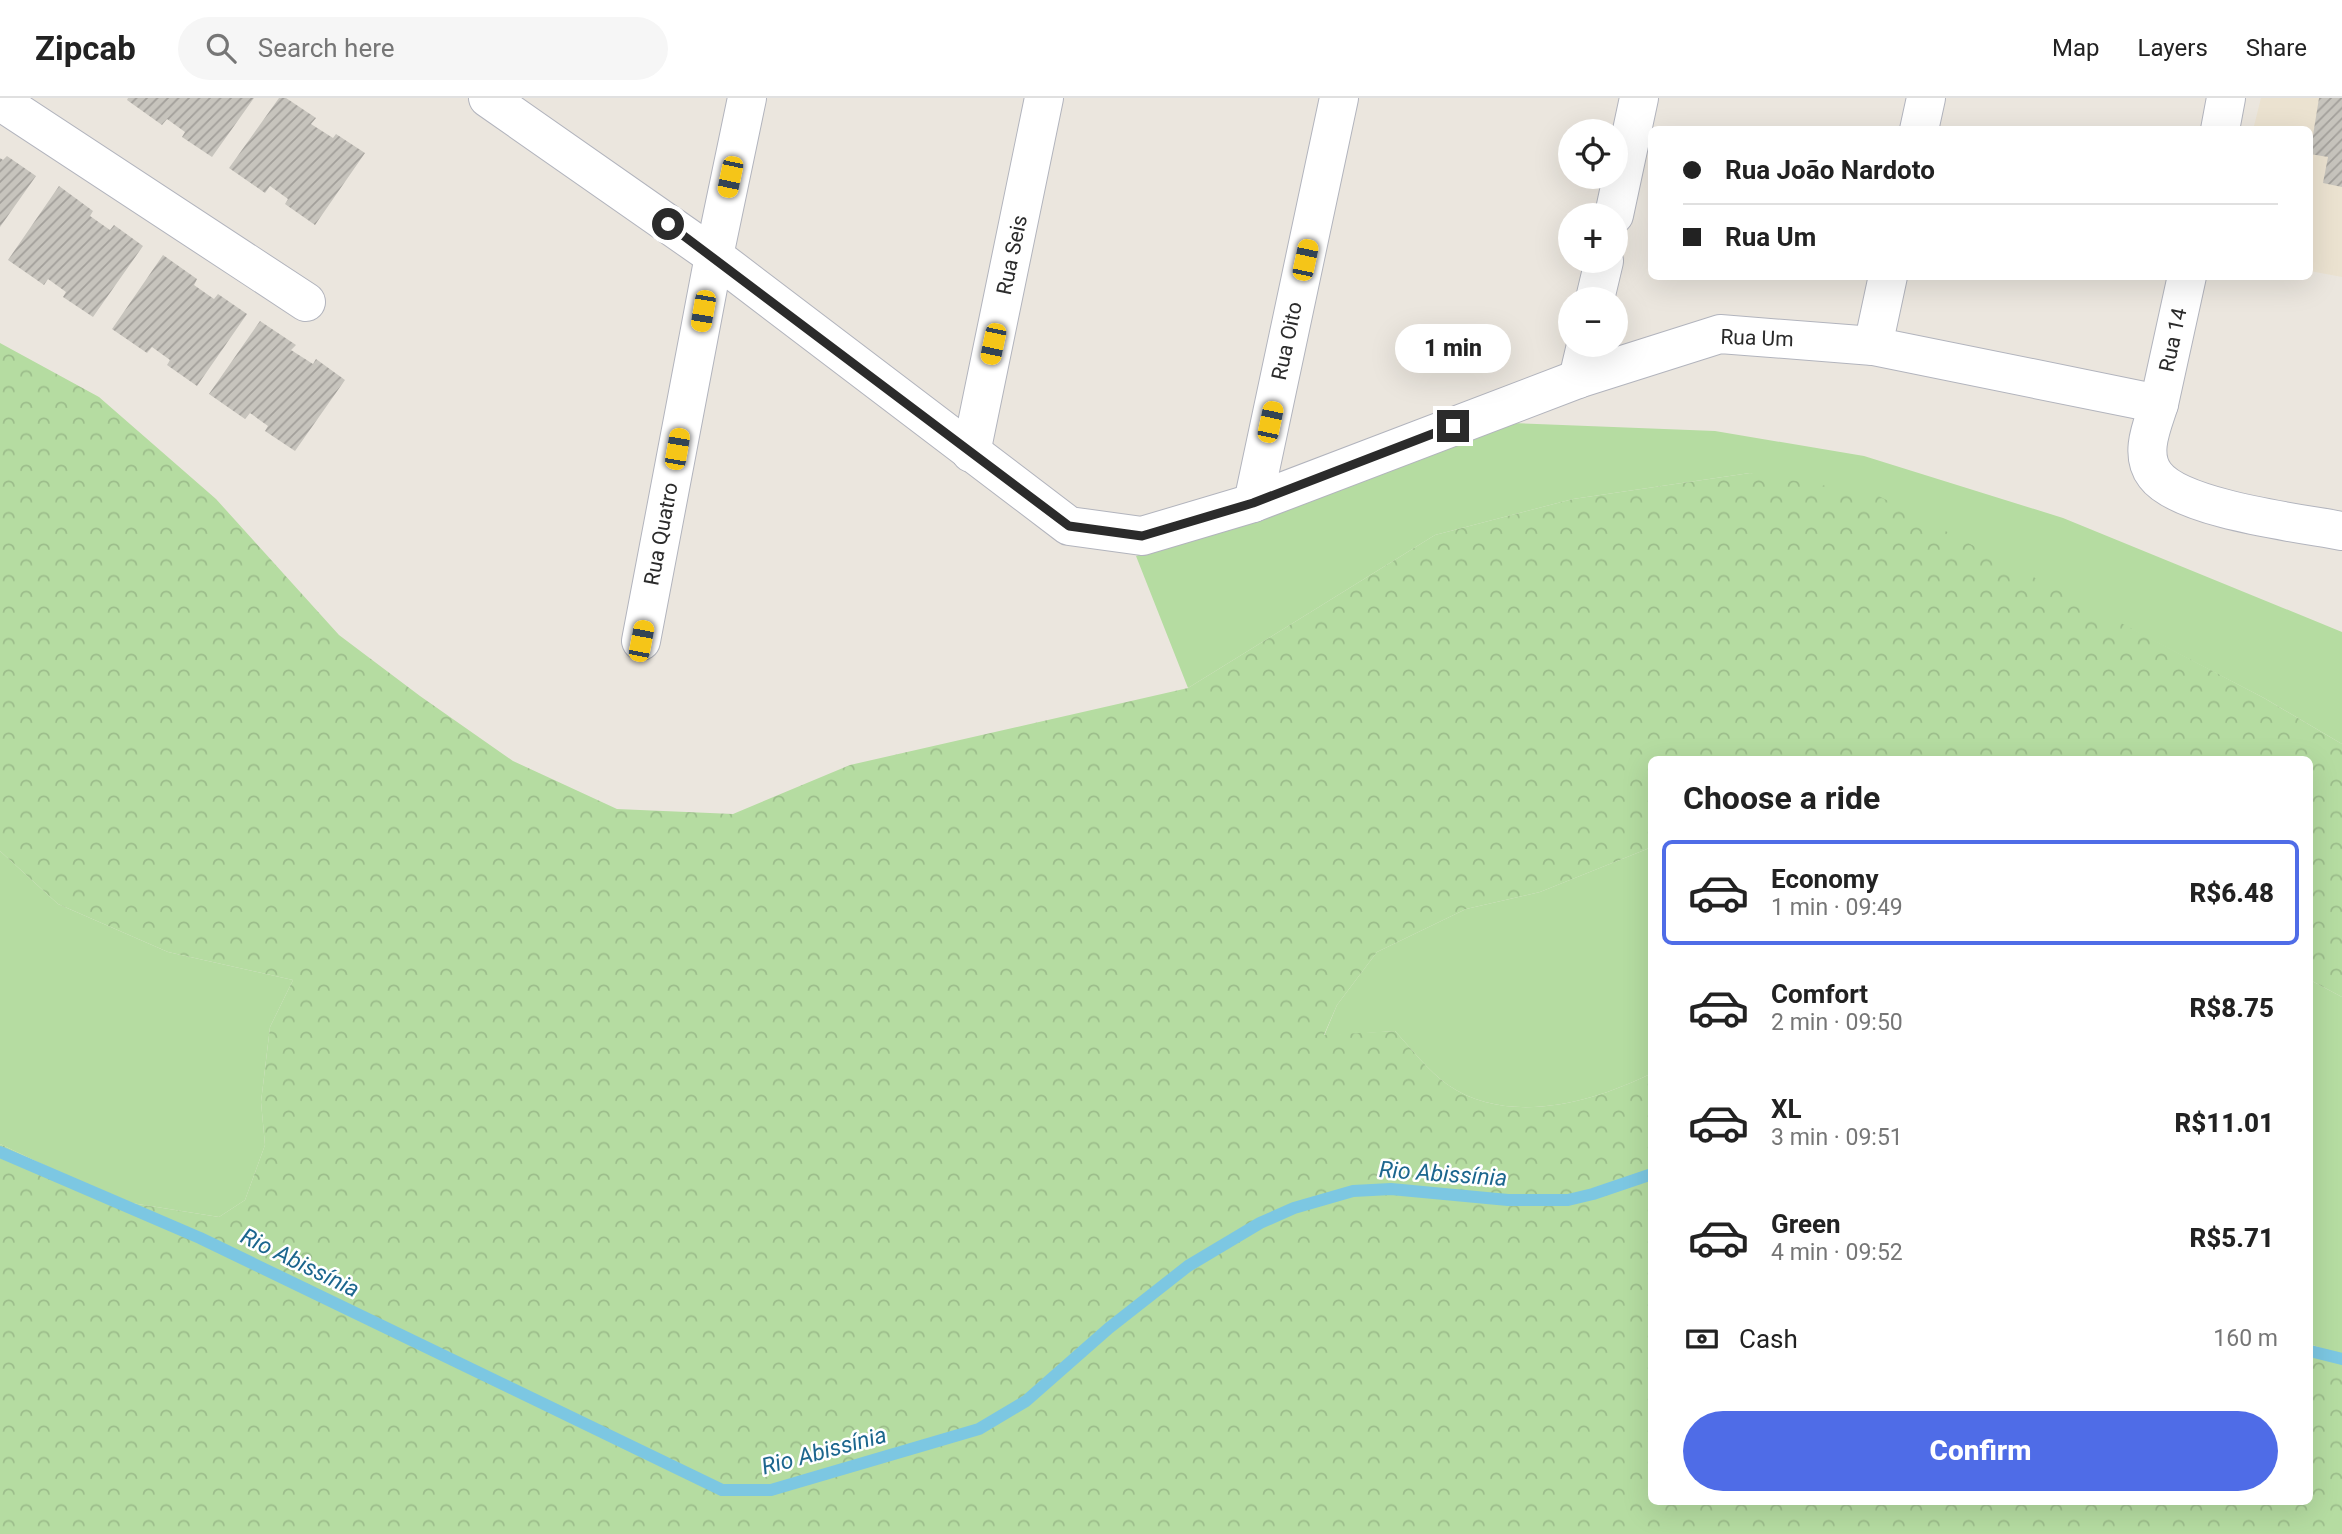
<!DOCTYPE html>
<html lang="en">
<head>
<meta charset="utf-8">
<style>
	:root { --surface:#fff; --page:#f6f6f6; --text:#222; --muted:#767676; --line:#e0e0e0; --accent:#4f6ce7 }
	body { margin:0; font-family:Roboto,sans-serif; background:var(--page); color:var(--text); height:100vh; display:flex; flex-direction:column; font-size:26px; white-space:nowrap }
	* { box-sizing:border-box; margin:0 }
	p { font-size:23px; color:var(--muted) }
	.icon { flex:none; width:38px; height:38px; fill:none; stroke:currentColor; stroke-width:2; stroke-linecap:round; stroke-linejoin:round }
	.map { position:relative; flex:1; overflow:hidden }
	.drawer { position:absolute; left:1648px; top:658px; width:665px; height:749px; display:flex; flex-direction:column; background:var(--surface); border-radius:10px; box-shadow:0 7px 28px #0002 }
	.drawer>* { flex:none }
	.banner { position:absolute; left:1648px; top:28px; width:665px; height:154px; border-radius:10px; box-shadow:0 7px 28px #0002; display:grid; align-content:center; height:154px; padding:0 35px; background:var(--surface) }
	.controls { position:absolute; left:1558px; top:21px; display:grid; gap:14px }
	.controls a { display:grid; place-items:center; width:70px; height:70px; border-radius:50%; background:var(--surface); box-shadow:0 7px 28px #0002; font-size:35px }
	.end { position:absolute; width:32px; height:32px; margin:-16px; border:9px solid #2b2b2b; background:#fff; box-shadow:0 0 0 4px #fff }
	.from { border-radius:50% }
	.bubble { position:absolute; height:49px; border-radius:24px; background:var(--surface); box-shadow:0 7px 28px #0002; font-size:23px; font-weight:800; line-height:49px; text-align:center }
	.car { position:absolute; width:21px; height:42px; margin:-21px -10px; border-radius:9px; box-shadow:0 0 5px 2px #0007; background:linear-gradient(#f5c518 24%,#345 0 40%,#f5c518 0 76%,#345 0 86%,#f5c518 0) }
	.banner b { display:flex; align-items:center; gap:24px; height:66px; font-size:26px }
	.banner b+b { border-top:2px solid var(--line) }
	.banner i { width:18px; height:18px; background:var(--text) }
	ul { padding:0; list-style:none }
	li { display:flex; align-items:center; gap:21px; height:105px; margin:0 14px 10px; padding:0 21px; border:4px solid transparent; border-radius:10px }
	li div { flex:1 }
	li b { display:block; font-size:26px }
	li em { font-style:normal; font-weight:800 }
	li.on { border-color:var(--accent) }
	li>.icon { width:63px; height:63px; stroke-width:1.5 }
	h2 { padding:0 35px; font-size:32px; line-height:84px }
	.pay { display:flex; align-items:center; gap:18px; height:77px; padding:0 35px; font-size:26px }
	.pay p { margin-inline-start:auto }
	.primary-button { display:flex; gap:14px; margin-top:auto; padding:14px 35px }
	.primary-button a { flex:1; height:80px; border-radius:42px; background:var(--accent); color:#fff; font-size:28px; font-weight:800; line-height:80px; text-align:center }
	header { display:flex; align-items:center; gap:42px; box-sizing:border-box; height:98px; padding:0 35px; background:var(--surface); border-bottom:2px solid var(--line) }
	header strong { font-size:33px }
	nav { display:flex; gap:38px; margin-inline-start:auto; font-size:24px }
	.search { width:490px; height:63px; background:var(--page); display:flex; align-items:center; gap:18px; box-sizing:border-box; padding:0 24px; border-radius:38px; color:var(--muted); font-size:26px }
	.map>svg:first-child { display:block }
</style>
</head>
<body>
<header>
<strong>Zipcab</strong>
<div class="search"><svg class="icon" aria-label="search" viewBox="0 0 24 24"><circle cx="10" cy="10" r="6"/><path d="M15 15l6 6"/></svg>Search here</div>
<nav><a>Map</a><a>Layers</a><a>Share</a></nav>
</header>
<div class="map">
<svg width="2342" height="1436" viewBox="0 0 2342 1436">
	<defs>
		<pattern id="forest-crowns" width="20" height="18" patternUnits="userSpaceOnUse" patternTransform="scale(1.75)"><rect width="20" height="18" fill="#b5dca1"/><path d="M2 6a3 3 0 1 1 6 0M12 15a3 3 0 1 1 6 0" fill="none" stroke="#9cbd8b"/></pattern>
		<pattern id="building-hatch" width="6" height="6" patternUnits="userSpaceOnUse" patternTransform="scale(1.75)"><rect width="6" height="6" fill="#c7c4bd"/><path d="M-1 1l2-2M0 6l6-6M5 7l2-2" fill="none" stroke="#a29f9a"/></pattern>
	</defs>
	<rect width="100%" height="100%" fill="#ebe6de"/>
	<path fill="#ebe2d0" d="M2261,0h81v179l-32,-6v-141h-57z"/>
	<path fill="#b5dca1" d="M1511,325l204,8 149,25 199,62 279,114v112l-78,-46 -274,-142 -240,-83 -177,26 -138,36 -247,153 -52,-132z
		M1652,749v226c-60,30 -144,53 -204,12 -20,-14 -37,-37 -53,-54l-71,5 13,-31 40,-53 89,-43 74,-17z
		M0,753l58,53 110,48 125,28 -23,47 -9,75 4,43 -20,55 -26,17 -100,-16 -119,-57z
		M2310,882l32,17v359l-32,-12z"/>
	<path fill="url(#forest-crowns)" d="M0,245l99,54 117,102 123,136 81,61 93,65 104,48 116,5 117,-49 338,-77 247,-153 138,-36 177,-26 125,21 389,204 78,46v253l-32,-17v-220h-658v87l-112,45 -74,17 -89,43 -40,53 -13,30 71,-4c16,17 33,40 53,54 60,41 144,18 204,-12v429h658v-158l32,12v178h-2342v-390l119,57 100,16 26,-17 20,-55 -4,-43 9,-75 23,-47 -125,-28 -110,-48 -58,-53z"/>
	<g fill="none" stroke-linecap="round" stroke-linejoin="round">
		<path stroke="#7cc7e2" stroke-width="12" d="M0,1054l200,86 522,252h49l208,-61 47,-28 83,-73 79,-62 72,-43 34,-15 59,-17 38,-2 117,11h60l25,-6 59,-20
			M2310,1253l32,8"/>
	</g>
	<path fill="url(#building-hatch)" d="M128,0h126l-42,59 -30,-20 3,-5 -18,-13 -5,6 -35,-25z
		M279,0h7l30,20 -5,6 22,14 3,-4 29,19 -50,72 -30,-21 3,-5 -18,-13 -5,7 -36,-25z
		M2319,0h23v89l-19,-4 5,-26 -18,-3z
		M7,58l29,20 -36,51v-69l3,2z
		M59,88l34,25 -3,5 20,14 4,-5 29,21 -50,71 -30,-20 3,-5 -18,-13 -4,6 -36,-25z
		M163,157l34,24 -3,6 20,14 4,-5 29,20 -50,72 -30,-21 3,-5 -18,-13 -5,6 -35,-24z
		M260,223l36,24 -5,5 22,14 3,-5 29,21 -50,71 -30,-20 3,-5 -18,-13 -5,6 -36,-25z"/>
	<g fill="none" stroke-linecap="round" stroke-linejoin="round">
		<g stroke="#b2b4bd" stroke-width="40">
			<path id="street" d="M0,3l306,201
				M1919,32l7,-32
				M1614,117l25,-117
				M1595,201l9,-38
				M1873,248l15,-70
				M1578,281l8,-34
				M2159,306c-7,22 -20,50 -4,71 25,34 144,48 187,56
				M971,355l73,-355
				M1253,405l86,-405
				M641,543l73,-385 33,-158"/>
		</g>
		<g stroke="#b2b4bd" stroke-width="40">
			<path id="secondary" d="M488,0l226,158 355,270 73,10 111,-33 325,-124 142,-45 153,12 286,58 28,-128
				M2220,32l6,-32"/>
		</g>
		<use href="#street" stroke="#fff" stroke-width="38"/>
		<use href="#secondary" stroke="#fff" stroke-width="38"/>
	</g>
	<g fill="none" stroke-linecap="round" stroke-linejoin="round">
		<path stroke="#2b2b2b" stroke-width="9" d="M668,126l401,302 73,10 111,-33 200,-77"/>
	</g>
	<g text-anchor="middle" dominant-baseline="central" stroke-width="5" stroke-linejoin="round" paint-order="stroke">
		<g font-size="21" fill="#2b2b2b" stroke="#fff">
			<text transform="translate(1012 157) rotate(-78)">Rua Seis</text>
			<text transform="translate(1757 240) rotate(2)">Rua Um</text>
			<text transform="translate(2173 242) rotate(-78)">Rua 14</text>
			<text transform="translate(1287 243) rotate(-78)">Rua Oito</text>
			<text transform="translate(661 436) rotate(-79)">Rua Quatro</text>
		</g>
		<g font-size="23" font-style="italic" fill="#1c668e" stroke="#fff">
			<text transform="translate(1443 1076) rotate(4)">Rio Abissínia</text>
			<text transform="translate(300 1165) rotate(26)">Rio Abissínia</text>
			<text transform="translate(824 1353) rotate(-15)">Rio Abissínia</text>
		</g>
	</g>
</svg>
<div class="controls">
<a><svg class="icon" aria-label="locate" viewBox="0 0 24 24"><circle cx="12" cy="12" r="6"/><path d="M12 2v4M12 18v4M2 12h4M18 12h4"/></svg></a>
<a>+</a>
<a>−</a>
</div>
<i class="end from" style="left:668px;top:126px"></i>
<i class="end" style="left:1453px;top:328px"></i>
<div class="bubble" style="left:1395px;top:226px;width:116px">1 min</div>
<i class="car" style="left:730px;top:79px;rotate:192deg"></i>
<i class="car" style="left:1305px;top:162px;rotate:12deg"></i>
<i class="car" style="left:703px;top:213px;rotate:190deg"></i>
<i class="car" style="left:993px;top:246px;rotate:192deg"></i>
<i class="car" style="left:1270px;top:324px;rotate:12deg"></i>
<i class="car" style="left:677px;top:351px;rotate:10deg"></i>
<i class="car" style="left:641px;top:543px;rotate:11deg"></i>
<div class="banner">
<b><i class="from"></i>Rua João Nardoto</b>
<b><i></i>Rua Um</b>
</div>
<section class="drawer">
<h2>Choose a ride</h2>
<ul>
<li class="on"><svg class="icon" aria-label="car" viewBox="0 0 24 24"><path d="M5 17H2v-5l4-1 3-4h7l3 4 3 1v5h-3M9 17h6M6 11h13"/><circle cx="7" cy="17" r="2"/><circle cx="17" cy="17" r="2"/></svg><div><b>Economy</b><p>1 min · 09:49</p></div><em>R$6.48</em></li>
<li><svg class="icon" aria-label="car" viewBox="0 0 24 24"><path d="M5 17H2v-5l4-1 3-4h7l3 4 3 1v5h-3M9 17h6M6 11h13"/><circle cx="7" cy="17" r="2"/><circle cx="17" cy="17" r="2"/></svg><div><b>Comfort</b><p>2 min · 09:50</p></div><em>R$8.75</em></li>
<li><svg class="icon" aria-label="car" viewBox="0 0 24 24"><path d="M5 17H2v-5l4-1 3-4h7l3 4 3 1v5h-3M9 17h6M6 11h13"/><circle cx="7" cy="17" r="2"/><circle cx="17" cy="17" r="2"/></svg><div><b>XL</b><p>3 min · 09:51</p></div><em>R$11.01</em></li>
<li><svg class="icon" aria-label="car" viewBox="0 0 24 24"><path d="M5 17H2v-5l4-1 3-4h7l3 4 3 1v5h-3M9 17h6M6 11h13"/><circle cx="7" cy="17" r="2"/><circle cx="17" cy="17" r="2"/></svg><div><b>Green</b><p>4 min · 09:52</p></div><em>R$5.71</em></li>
</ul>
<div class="pay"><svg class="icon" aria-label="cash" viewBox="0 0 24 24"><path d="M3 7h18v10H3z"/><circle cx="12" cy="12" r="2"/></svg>Cash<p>160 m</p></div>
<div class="primary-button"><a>Confirm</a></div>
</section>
</div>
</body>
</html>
